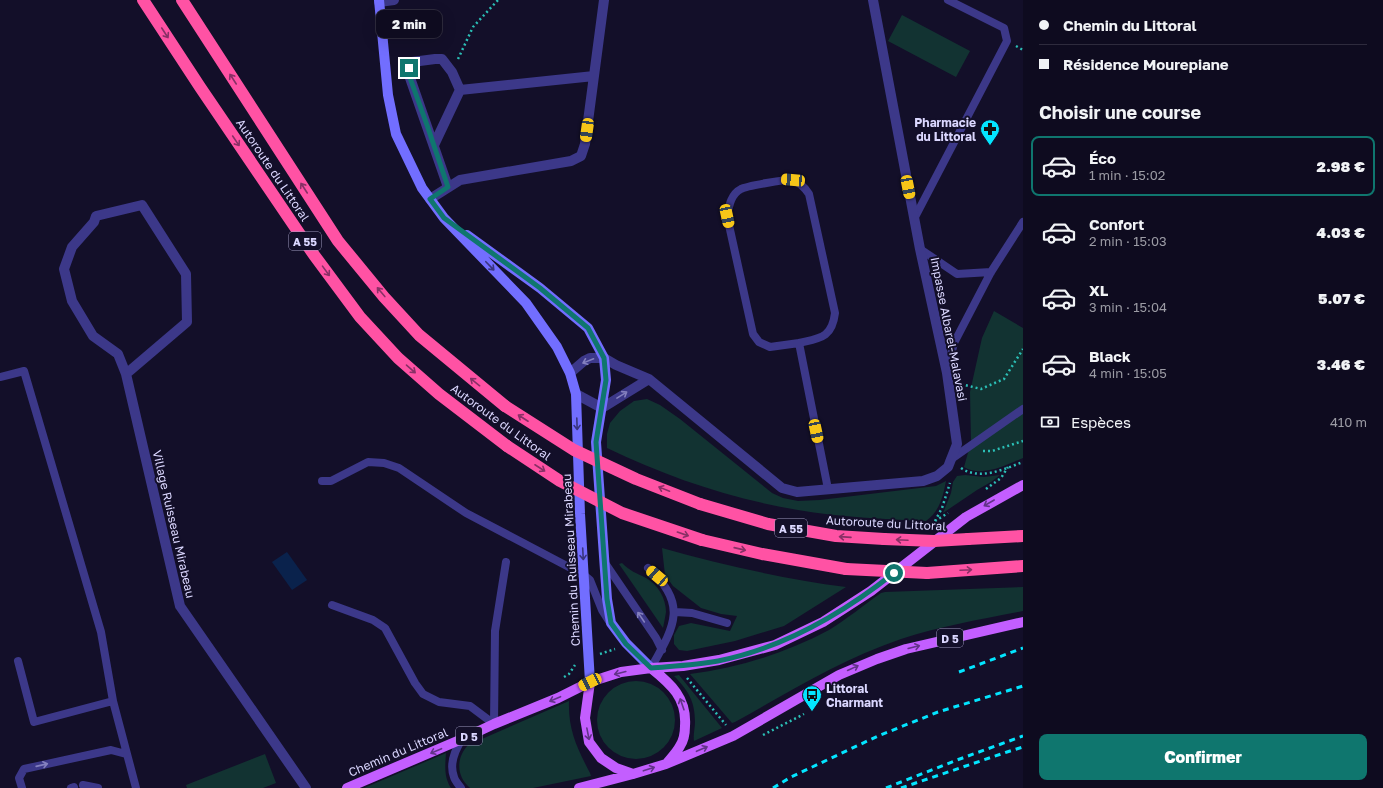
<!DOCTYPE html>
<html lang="fr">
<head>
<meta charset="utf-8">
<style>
	:root { --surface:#0e0b1f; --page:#171428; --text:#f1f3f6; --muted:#9b9ba4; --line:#2e2b3d; --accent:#0f766e }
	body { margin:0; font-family:"Golos Text",sans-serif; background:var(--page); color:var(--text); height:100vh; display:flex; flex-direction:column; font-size:15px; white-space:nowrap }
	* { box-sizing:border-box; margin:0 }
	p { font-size:13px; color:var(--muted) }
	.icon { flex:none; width:22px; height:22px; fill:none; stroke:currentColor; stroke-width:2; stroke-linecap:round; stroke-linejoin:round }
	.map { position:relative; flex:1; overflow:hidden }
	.panel { display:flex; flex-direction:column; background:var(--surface); width:360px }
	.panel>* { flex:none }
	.banner { display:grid; align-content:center; height:88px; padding:0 16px; background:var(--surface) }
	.end { position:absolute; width:18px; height:18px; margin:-9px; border:5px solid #0f766e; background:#fff; box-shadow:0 0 0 2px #fff }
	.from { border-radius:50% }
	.bubble { position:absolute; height:28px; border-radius:8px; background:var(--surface); box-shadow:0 4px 16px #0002,0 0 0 1px var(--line); font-size:13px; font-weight:800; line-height:28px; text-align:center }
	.car { position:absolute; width:12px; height:24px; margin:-12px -6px; border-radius:5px; box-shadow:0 0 3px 1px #0007; background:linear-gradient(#f5c518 24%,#345 0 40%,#f5c518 0 76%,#345 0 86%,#f5c518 0) }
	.banner b { display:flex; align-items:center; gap:14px; height:38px; font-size:15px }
	.banner b+b { border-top:1px solid var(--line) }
	.banner i { width:10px; height:10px; background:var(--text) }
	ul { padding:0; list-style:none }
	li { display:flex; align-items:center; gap:12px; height:60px; margin:0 8px 6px; padding:0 8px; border:2px solid transparent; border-radius:8px }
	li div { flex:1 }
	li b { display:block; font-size:15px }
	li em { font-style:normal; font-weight:800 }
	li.on { border-color:var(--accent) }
	li>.icon { width:36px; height:36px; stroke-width:1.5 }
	h2 { padding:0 16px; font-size:18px; line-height:48px }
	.pay { display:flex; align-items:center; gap:10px; height:44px; padding:0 16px; font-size:15px }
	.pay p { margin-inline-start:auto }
	.primary-button { display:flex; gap:8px; margin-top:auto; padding:8px 16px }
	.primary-button a { flex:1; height:46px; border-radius:8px; background:var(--accent); color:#fff; font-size:16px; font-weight:800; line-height:46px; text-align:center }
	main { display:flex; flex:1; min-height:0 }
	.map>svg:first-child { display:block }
</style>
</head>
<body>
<main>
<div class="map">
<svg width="1023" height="788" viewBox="0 0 1023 788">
	<rect width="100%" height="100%" fill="#130f29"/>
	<path fill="#123332" d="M902,15l68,36 -14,26 -68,-36z
		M994,311l29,17v130c-17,7 -41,20 -59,9l7,-25 -1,-50 12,-54z
		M647,399l13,6 20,14 92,74 11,5 15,3 22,-1 116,-14 10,-5c-3,15 -6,30 -20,40 -43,-2 -86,-4 -128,-11 -66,-11 -131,-33 -191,-62v-14l3,-11 10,-12 14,-10z
		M965,475l19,2 16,-2 -9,7 -14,8 -34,23 8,-20 2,-11 4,-6z
		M662,548c61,17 122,31 184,39l-62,39 -49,15 -48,10 -8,-1 -5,-6v-9l5,-9 12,-3 39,8 7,-15 -16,-2 -20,-6 -28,-22 -8,-11z
		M622,563c9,9 13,9 24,15 12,6 20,21 20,34 -1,6 -2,11 -3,16l-44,-64z
		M1023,587v24c-41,8 -82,15 -122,28 -59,20 -112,53 -166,83l-3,1 -42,-49c48,-6 96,-21 139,-44 18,-11 35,-25 52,-37l4,-1z
		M679,675l43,53 -28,13c-1,-6 1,-13 1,-19 0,-21 -7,-32 -21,-46z
		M597 720a39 39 0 1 1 78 0a39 39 0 1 1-78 0Z
		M569,701c-1,29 8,47 21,72l1,3 -58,12h-63c-14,-12 -14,-30 -2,-43z
		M446,753c-1,13 -2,24 5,35h-87z
		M265,754l11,29 -13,5h-76l-1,-3z"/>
	<path fill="#0a224c" d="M287,552l20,28 -15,10 -20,-28z"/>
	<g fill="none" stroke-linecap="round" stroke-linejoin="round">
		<path stroke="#2bbfb6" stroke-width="2.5" stroke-dasharray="2 3" stroke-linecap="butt" d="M1016,46l7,4
			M458,59l15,-32 25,-27
			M961,384l20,5 23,-10 19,-30
			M983,451h9l31,-10
			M961,468c19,13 43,1 62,-6
			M986,489l15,-11 7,-11
			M935,521l13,-8
			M935,521l7,-13 8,-25
			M600,654l15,-5
			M564,677l5,-3 6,-9
			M687,678l39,47
			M763,735l41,-21"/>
		<path stroke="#3c3889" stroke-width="8" d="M914,219l93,-178 -3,-13 -56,-28
			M920,249l37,25 34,-2
			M799,343l-29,4 -11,-5 -6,-8 -26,-118c2,-10 4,-22 14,-27 5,-3 46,-10 51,-9 8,2 13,8 17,14l26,119c-3,25 -15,25 -36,30l29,146
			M947,372l7,-29 37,-71 32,-50
			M0,377l24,-6 77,261 12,69
			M950,460l73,-51
			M322,481h9l37,-19 16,1 15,5 67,45 118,62 6,5 12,30 7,11
			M605,563l51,75 6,12
			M648,568c41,36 26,59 3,100
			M332,605l41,15 12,8 30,55 8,11 16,8 31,4 24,18
			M675,612l17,1 35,10
			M18,661l16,61 79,-21 23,87
			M494,724l1,-93 11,-69
			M83,785l15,3
			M22,788l-3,-10 5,-9 87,-19 15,4
			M71,788l3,-1
			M461,788c-2,-3 -6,-7 -7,-11 -5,-13 1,-27 8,-38"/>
		<path stroke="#3c3889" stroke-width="10" d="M379,2l15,-2
			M434,145l26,-55
			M448,187l-39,-112v-7l3,-6 23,-3h7l10,13 8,18 134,-14
			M430,199l30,-19 111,-19 10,-5 4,-12 19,-144
			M570,373l14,-12 6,-3h14l12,7 33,14 133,109 15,4 126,-11 14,-5 11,-9 9,-23 -10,-71 -27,-124 -47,-249
			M126,374l61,-52 -1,-48 -44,-69 -46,11 -2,6 -22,25 -8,22 8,32 21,35 25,18 8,20 54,232 126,182
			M576,394l26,14 47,-29"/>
		<path stroke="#726eff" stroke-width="10" d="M379,0l9,95 8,39 26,54 22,30 82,85 31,44 13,26 6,21 4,120 10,168
			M467,235l73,53 48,40 16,30 2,22 -10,62 11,157 4,24 15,20 25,25"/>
		<path stroke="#c35eff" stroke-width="10" d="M651,668c20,16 36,30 34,58 0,6 -1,14 -5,20 -3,6 -9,12 -13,17
			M590,682l-5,36 4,24 12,16 15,10 17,6
			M347,788l115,-49 32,-15 64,-26 32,-16 31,-10 30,-4 32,-2 36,-6 56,-15 48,-23 48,-31 95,-74 57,-32
			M579,788l54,-14 33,-10 67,-28 106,-61 38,-16 29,-10 117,-27"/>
		<path stroke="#ff52a4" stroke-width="12" d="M143,0l57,87 114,168 46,62 38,41 41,36 68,52
			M182,0l156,241 46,56 35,38 86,71
			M700,504l68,20 68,12 48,3
			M968,539l55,-3
			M702,540l60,14 84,15
			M927,573l96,-7"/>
		<path stroke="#03e5ff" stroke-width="3" stroke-dasharray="6 5" stroke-linecap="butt" d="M959,672l64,-24
			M773,788l18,-11 87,-41 60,-24 85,-26
			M886,788l71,-28 66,-24
			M901,788l106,-36 16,-5"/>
		<path stroke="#ff52a4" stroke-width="12" d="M505,406l69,44 62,29 64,25
			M507,446l53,35 62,32 80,27
			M884,539l50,2 34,-2
			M846,569l81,4"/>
	</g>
	<defs><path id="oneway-shaft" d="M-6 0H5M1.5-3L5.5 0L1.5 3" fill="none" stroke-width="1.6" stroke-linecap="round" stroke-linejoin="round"/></defs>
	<g stroke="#893066">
		<use href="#oneway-shaft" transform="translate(165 33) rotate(57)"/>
		<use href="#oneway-shaft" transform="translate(233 79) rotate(-123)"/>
		<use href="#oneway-shaft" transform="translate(236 141) rotate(56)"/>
		<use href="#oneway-shaft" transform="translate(304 188) rotate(-123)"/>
		<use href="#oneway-shaft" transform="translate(326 271) rotate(54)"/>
		<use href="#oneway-shaft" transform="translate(381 292) rotate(-130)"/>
		<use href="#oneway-shaft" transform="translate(411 369) rotate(41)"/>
		<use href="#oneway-shaft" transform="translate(475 382) rotate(-141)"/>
		<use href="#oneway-shaft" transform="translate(523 418) rotate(-147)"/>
		<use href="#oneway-shaft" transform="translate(540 468) rotate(33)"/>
		<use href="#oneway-shaft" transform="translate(664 489) rotate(-158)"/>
		<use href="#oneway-shaft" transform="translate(683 534) rotate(19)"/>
		<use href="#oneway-shaft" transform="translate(845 537) rotate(-176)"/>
		<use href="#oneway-shaft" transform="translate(902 540) rotate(-177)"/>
		<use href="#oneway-shaft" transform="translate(740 549) rotate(13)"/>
		<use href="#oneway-shaft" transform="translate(966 570) rotate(-3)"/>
	</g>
	<g stroke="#39357f">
		<use href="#oneway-shaft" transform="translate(490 266) rotate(46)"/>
		<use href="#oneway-shaft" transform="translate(577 424) rotate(88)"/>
		<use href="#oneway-shaft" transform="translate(583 554) rotate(87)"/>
	</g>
	<g stroke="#8480be">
		<use href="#oneway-shaft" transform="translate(588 361) rotate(158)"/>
		<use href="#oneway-shaft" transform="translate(622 395) rotate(-32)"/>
		<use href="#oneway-shaft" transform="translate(641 617) rotate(-124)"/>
		<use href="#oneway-shaft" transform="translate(42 765) rotate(-13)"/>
	</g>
	<g stroke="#623389">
		<use href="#oneway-shaft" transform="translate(989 503) rotate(150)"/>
		<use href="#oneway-shaft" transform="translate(914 647) rotate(-14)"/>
		<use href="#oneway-shaft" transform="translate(853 668) rotate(-25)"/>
		<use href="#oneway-shaft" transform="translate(620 673) rotate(166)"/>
		<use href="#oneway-shaft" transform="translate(555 699) rotate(157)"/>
		<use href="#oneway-shaft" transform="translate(682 704) rotate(-109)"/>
		<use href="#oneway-shaft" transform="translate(588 734) rotate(79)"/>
		<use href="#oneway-shaft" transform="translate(702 749) rotate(-23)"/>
		<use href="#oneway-shaft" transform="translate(436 751) rotate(157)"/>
		<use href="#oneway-shaft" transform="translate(649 769) rotate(-18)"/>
	</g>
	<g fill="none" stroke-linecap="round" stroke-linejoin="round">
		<path stroke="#0f766e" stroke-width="5" d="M409,68v7l18,50 21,62 -18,12 14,19 96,70 48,40 16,30 2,22 -10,62 11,157 4,24 15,21 25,24c23,-2 45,-3 67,-7 66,-13 124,-47 176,-88"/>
	</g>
	<defs>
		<g id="pharmacy-pin" transform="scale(1)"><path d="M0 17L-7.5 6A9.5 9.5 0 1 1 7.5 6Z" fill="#03e5ff" stroke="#130f29"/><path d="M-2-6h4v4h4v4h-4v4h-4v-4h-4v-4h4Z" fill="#111"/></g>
		<g id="bus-pin" transform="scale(1)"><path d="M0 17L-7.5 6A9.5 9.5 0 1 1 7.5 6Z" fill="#03e5ff" stroke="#130f29"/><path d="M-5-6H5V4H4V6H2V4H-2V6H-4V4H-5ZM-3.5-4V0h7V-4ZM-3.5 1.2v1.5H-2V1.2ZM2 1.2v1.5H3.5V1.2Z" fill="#111"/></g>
	</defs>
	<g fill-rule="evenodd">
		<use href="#pharmacy-pin" x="990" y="129"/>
		<use href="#bus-pin" x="812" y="695"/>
	</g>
	<g text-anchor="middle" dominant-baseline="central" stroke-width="4" stroke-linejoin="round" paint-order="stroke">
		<g fill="#130f29" stroke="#9f9bbf" stroke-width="1">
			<rect x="289" y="232" width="32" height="18" rx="3"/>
			<rect x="775" y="519" width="32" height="18" rx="3"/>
			<rect x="937" y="629" width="26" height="18" rx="3"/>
			<rect x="456" y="727" width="26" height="18" rx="3"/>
		</g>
		<g font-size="11" font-weight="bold" fill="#dbd7ff">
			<text x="305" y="241">A 55</text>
			<text x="791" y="528">A 55</text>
			<text x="950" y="638">D 5</text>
			<text x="469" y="736">D 5</text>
		</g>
		<g font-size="12" font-weight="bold" fill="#dbd7ff" stroke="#130f29" text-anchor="end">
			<text x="976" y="122">Pharmacie<tspan x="976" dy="14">du Littoral</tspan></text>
			<text x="826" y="688" text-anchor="start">Littoral<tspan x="826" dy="14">Charmant</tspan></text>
		</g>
		<g font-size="12" fill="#dbd7ff" stroke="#130f29">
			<text transform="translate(273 170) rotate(56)">Autoroute du Littoral</text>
			<text transform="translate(949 329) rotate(79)">Impasse Albarel-Malavasi</text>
			<text transform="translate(501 422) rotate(36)">Autoroute du Littoral</text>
			<text transform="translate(886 523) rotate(3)">Autoroute du Littoral</text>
			<text transform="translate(174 524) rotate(77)">Village Ruisseau Mirabeau</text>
			<text transform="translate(571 560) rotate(-93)">Chemin du Ruisseau Mirabeau</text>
			<text transform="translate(398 752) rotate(-23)">Chemin du Littoral</text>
		</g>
	</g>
</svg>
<i class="end from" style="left:894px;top:573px"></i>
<i class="end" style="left:409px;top:68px"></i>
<div class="bubble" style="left:376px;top:10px;width:66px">2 min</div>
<i class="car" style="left:587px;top:130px;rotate:188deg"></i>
<i class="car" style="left:793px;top:180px;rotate:275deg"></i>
<i class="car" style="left:908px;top:187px;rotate:169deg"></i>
<i class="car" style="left:727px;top:216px;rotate:168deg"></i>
<i class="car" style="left:816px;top:431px;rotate:168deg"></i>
<i class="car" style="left:657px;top:576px;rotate:311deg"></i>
<i class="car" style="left:590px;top:682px;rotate:244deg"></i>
</div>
<section class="panel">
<div class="banner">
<b><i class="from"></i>Chemin du Littoral</b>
<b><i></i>Résidence Mourepiane</b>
</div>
<h2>Choisir une course</h2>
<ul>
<li class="on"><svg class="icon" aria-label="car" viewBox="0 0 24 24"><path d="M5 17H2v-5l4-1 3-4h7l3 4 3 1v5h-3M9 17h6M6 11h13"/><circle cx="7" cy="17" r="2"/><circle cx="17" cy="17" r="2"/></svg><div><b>Éco</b><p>1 min · 15:02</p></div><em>2.98 €</em></li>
<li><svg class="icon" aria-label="car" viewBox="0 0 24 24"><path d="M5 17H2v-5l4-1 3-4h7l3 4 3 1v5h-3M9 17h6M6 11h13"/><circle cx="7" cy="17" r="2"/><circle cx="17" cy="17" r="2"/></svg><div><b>Confort</b><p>2 min · 15:03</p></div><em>4.03 €</em></li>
<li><svg class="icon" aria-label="car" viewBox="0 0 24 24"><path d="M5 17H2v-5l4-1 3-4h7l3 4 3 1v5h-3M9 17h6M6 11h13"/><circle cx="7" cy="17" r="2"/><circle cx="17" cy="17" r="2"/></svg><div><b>XL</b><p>3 min · 15:04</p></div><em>5.07 €</em></li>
<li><svg class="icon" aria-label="car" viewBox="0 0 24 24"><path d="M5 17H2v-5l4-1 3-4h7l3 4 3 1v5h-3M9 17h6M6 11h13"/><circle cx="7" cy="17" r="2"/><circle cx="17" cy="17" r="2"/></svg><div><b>Black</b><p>4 min · 15:05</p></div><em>3.46 €</em></li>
</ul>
<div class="pay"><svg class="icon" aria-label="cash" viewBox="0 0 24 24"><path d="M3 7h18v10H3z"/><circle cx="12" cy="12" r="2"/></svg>Espèces<p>410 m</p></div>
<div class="primary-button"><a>Confirmer</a></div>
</section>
</main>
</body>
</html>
